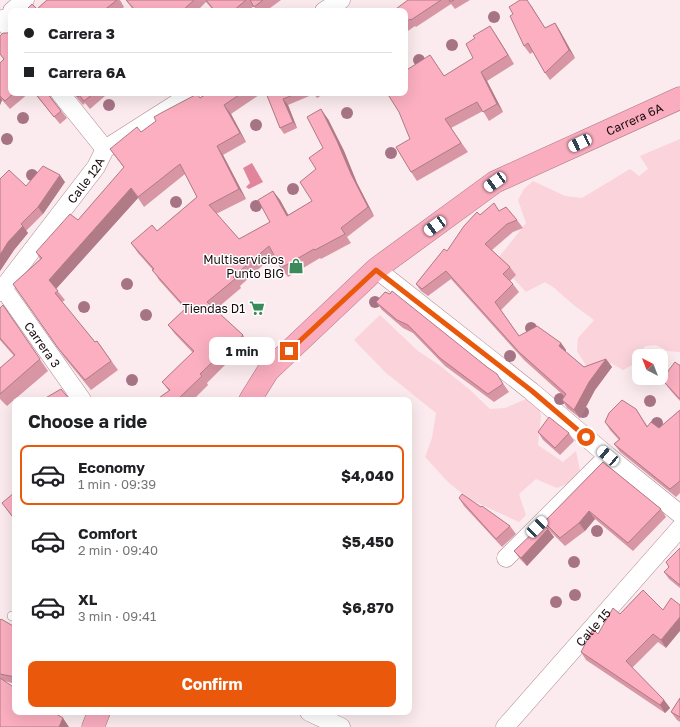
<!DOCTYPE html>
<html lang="en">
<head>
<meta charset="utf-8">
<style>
	:root { --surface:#fff; --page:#f6f6f6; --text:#202124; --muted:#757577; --line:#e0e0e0; --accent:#ea580c }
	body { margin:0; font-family:"Golos Text",sans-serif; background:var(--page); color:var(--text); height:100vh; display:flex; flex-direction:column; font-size:15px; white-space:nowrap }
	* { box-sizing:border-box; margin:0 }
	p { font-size:13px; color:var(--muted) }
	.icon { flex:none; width:22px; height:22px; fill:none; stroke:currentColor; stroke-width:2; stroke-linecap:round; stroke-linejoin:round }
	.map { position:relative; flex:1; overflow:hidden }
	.panel { position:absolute; left:12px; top:397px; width:400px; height:318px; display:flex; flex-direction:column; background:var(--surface); border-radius:8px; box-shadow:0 4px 16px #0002 }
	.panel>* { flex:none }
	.top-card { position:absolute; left:8px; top:8px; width:400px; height:88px; border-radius:8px; box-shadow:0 4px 16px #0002; display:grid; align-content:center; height:88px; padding:0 16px; background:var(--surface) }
	.needle { width:26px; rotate:318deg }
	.tools { position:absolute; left:632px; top:349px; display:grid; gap:8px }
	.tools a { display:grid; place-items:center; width:36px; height:36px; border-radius:8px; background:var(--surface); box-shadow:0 4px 16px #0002; font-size:20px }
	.end { position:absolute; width:18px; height:18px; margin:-9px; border:5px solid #ea580c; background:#fff; box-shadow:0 0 0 2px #fff }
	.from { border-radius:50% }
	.bubble { position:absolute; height:28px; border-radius:8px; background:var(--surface); box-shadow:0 4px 16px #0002; font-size:13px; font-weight:700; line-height:28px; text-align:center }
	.car { position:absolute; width:12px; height:24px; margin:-12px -6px; border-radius:5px; box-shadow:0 0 3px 1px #0007; background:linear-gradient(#fff 24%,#345 0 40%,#fff 0 76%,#345 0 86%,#fff 0) }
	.top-card b { display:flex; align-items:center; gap:14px; height:38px; font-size:15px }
	.top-card b+b { border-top:1px solid var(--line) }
	.top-card i { width:10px; height:10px; background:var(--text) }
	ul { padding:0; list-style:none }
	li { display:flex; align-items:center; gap:12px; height:60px; margin:0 8px 6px; padding:0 8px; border:2px solid transparent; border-radius:8px }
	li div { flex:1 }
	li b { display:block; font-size:15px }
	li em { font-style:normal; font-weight:700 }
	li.on { border-color:var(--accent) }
	li>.icon { width:36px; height:36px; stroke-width:1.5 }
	h2 { padding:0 16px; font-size:18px; line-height:48px }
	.primary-button { display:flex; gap:8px; margin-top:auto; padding:8px 16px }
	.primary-button a { flex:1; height:46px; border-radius:8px; background:var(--accent); color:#fff; font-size:16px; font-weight:700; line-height:46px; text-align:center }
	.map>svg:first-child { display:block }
</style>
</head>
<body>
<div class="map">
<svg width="680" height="727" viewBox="0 0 680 727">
	<rect width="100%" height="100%" fill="#fbebee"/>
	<path fill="#fad3db" d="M680,139v213l-13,-1 -11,-6 -11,1 -13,19 -9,5 -12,-7 -21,9 -13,-21 1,-13 16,-18 -19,-14 -22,-19 -8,-5 -19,10 -14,-15 -13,-20 27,-34 -8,-23 6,-11 9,-8 32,15 17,2 48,-29 9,7 9,-7 -8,-13z
		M380,315l38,36 21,14 30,24 21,20 15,-1 26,-11 8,9 2,10 -3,29 25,17 13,-11 4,20 -9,11 -14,6 -21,-9 -17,15 7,21 -7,7 -50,-23 -21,-17 -23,-25 7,-19 4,-25 -51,-41 -31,-32z"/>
	<path fill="#e0859c" d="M252,163l11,19 -14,7 -3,-2 4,-4 -7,-15z"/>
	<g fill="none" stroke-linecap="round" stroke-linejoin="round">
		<g stroke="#af8b92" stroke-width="10">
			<path id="lane" d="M12,616l3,1"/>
		</g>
		<g stroke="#af8b92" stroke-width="19">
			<g id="street">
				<path d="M12,11l13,-11"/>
				<path d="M324,11l17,-11"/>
				<path d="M2,19l9,12"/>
				<path d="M60,93l45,56"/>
				<path d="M376,269l155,122 77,65 72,58"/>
				<path id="s1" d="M3,288l79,112"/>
				<path id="s2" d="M0,292l96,-125 9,-18 88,-56"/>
				<path d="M506,558l102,-102"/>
				<path d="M309,712l32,15"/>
				<path id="s3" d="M505,727l175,-199"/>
			</g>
		</g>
		<g stroke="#aa7481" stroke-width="23">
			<g id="highway">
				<path id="s4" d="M250,400l18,-29 108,-102 119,-87 185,-84"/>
				<path d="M93,727l6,-15"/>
			</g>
		</g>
		<use href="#lane" stroke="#fff" stroke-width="9"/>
		<use href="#street" stroke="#fff" stroke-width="18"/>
		<use href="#highway" stroke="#f9adbf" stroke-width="22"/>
	</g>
	<g fill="#a77486">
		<circle cx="494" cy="17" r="6"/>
		<circle cx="452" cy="45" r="6"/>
		<circle cx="419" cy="60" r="6"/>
		<circle cx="109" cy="105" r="6"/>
		<circle cx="347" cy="113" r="6"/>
		<circle cx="23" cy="118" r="6"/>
		<circle cx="256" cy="125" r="6"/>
		<circle cx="7" cy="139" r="6"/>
		<circle cx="391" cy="153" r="6"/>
		<circle cx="32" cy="175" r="6"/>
		<circle cx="293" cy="189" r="6"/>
		<circle cx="176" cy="202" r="6"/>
		<circle cx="256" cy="206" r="6"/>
		<circle cx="127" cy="284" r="6"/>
		<circle cx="375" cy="302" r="6"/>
		<circle cx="84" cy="307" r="6"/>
		<circle cx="146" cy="315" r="6"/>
		<circle cx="531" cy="328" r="6"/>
		<circle cx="510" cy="356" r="6"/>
		<circle cx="132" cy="380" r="6"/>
		<circle cx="560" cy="399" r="6"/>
		<circle cx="650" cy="401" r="6"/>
		<circle cx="583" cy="412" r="6"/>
		<circle cx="657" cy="423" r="6"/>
		<circle cx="597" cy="531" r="6"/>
		<circle cx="574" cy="562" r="6"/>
		<circle cx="575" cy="595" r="6"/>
		<circle cx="556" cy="602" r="6"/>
	</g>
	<path fill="#d896a5" d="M47,0h73l4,7 -5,4h-94l12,-2z
		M126,0h155l-15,11h-9l-3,-5 -6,5h-34l-8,-9 -9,9h-63z
		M408,0h62l-15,9 -4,-5 -35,23 -1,-1 -10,7v-22z
		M531,5l14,23 10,-5 5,8 15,27 -25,22 -5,-7 -12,-21 -3,2 -6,-8z
		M496,35l18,29 -27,17 16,31 -14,9 -6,-10 -32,17 17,24 -51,29 -6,-9 19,-117 14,21 29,-18z
		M0,36l11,57h18l-19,16 -8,-9 -2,5v-42l4,-4z
		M34,93h16l1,5 16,20 -7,6z
		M73,93h30l2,3 -15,13 -5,-6 -2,2z
		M208,93h54l-31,21 15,28 -23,13 23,44 -30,15 23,25 31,-17 3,-31 7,9 8,15 24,-14 4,-32 7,-21 5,-29 16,32 13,32 17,33 -27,21 4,6 -30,16 -1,-1 -32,19 -7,-9 -7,-13 -34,31 1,2 -26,22 28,25 7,10 -11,11 -3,-2 -29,29 1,2 -15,15h-37l13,-9 -7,-9 31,-29 -18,-19 -7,-9 17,-16 -26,-29 -6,-10 -15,-17 -7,-10 26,-12 40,-34 -12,-23 -41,33 -6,-9 -82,91 9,11 -3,2 33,40 2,-1 21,29 -27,20 -27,-33 -51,-73 27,-25 -4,-7 42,-32 46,-52 -14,-19 31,-17 56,-38 3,4z
		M266,93h60l-9,5 -3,-4 -26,11 9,23 -13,6 -4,-6z
		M0,179l26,7 39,-4 -22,32 -17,17 2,2 -14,17 -14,21z
		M499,211l18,9 6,8 -10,4 -21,18 18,17 6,8 -6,6 3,3 6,8 -18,18 18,26 42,7 5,7v2l18,15 22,-8 6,8 -17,23 -15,28 -13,-10 -5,-8 2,-4 -40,-36 -73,-81 -23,17 -7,-5 -5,-7 31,-33 33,-36z
		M376,302l126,80 7,10 -15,10 -49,-36 -32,-33 -10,-5 -21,-18z
		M3,305l45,66 -41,35 -7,-7v-31l14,-12 -14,-16v-32z
		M679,365h1v36l-9,-10 -6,-8z
		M636,409l12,18 11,1 21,-18v83l-4,4 -56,-45 -6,-8 5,-4 -9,-10 -5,-8z
		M538,432l31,1 5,8 -14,14 -17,-15z
		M603,462l58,47 5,8 -33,34 -38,-32 -10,12 -20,15 -16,-16 -5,-8z
		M15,492v29l-7,-10z
		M459,498l51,28 6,8 -14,13 -38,-41z
		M548,529l6,8 -27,29 -7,-7 -6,-8z
		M680,548v40l-11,-9 -5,-7 5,-5z
		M643,590l23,58 -8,-6 -26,26 32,32 6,8 -5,5 -79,-53 -5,-8 17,-18 22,-20z
		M0,620l15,7v57l-10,-3 -5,46z
		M680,698v24l-3,-2 -6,-8z"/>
	<path fill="#b07a86" d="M555,23l5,8 15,27 -6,-8z
		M490,26l6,9 18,29 -6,-9z
		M481,72l6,9 16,31 -6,-8z
		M0,97l2,3 -2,5z
		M283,99l5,6 9,23 -4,-6z
		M224,105l7,9 15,28 -6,-9z
		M321,109l7,10 16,32 13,32 17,33 -6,-9 -17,-33z
		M217,146l6,9 23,44 -7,-10z
		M60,175l5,7 -22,32 -5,-7z
		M131,188l7,10 -83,92 -6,-10z
		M273,191l7,9 14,25 -7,-9z
		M23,226l5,7 -14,17 -14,21v-16l8,-13z
		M561,343l5,7 -2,4 -5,-8z
		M606,359l6,8 -17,23 -15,28 -6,-8 15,-28z
		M589,511l6,8 -10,12 -6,-8z
		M548,529l6,8 -27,29 -6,-8z
		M680,617v14l-14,17 -5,-8z
		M664,700l6,8 -5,5 -5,-8z
		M63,718l6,9h-10z"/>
	<path fill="#fbafc0" stroke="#b07a86" d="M47,0h70l-14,11h-78l7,-7 5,5z
		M126,0h68l-12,11h-46z
		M206,0h40l-13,11h-18z
		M250,0h13l-9,7z
		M408,0h33l-30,20 -1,-1 -5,4v-12h-12z
		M449,0h5l-4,2z
		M520,0h7l18,28 10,-5 14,27 -24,23 -17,-30 -4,3 -14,-30 3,-2 -4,-7z
		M490,26l18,29 -27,17 16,32 -14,8 -6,-10 -32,17 16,24 -50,29 -15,-25 14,-8 -11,-27 -12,-19h18v-22l25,-16 14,21 29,-18 -7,-14 9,-6 -2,-2z
		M11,32v61h3l-9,8 -5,-5v-33l4,-4 -4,-5v-18l3,-3h4z
		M35,93h12l14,18 -7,6z
		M74,93h20l-10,8 -5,-6 -1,2z
		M208,93h34l-18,12 16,28 -23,13 22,43 -30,16 30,34 31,-17 -12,-22 15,-9 14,25 25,-15 -12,-19 16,-13 -7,-11 14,-10 -16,-31 14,-8 16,32 14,33 17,33 -27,21 4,6 -30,16 -1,-1 -33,19 -12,-22 -36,31 2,2 -28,23 36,33 -11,12 -2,-2 -30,29 2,2 -25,24h-21l14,-10 -8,-8 32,-31 -26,-26 18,-17 -34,-38 2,-1 -23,-26 21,-18 5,6 40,-34 -17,-33 -42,33 -7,-9 -82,92 9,11 -3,2 40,49 2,-1 14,20 -26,19 -27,-32 -45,-64 29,-26 -6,-6 34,-38 8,6 46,-53 -14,-18 27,-22 4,5 15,-11 -2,-4 7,-4 36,-19 3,4z
		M266,93h32l-15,6 10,23 -13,6z
		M43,166l17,9 -22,32 -17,17 2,2 -15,16 -8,13v-76l9,-9 17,16z
		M494,203l5,8 7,-4 11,13 -10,4 -22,20 25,23 -7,7 10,10 -18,18 24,34 18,-10 24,17 -2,3 25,21 22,-8 -17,23 -15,28 -12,-10 4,-6 -47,-42 -73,-81 -24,18 -6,-5 28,-35 3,2 17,-25 13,-14 3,3z
		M392,291l95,76 10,7 6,10 -15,10 -48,-36 -32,-33 -11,-5 -21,-18 9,-10 5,2z
		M3,305l37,54 -40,35v-26l15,-13 -15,-17v-30z
		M675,362l4,3h1v34l-15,-16 3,-12z
		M61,389l9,11h-28z
		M622,400l14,9 11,18 4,-5 8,6 21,-18v71l-10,8 -56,-45 6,-5 -15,-17 4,-9z
		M549,417l20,16 -14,15 -17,-16z
		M603,462l58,47 -33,34 -39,-32 -10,12 -19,15 -16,-16z
		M15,492v21l-3,3 -10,-13z
		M462,494l19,13 1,-1 28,20 -14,13 -37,-41z
		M542,524l6,5 -27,29 -7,-7z
		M680,548v37l-16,-13 5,-5 -3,-5z
		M643,590l20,20 8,-12 9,7v12l-19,23 -8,-6 -27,27 38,39 -4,5 -79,-53 12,-23 5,5 15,-26 7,6z
		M1,619l14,8v50l-15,-3v-54z
		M0,678l15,10v24h38l10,6 -4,9h-59z
		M680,698v19l-9,-5z"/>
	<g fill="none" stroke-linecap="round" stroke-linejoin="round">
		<path stroke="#ea580c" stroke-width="5" d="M289,351l87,-81 156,121 54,46"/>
	</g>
	<defs>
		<g id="shop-bare" transform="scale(1.2)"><path d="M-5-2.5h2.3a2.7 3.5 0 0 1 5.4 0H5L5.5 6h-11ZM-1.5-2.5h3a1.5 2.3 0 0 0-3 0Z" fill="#3b8a59" stroke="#fff" stroke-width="2.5" paint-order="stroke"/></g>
		<g id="supermarket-bare" transform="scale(1.2)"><path d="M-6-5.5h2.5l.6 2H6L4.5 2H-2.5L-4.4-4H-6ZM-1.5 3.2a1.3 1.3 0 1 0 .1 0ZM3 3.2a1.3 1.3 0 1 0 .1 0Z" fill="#3b8a59" stroke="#fff" stroke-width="2.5" paint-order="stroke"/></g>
	</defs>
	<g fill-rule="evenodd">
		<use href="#shop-bare" x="296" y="266"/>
		<use href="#supermarket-bare" x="257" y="308"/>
	</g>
	<g text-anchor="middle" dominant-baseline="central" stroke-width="3" stroke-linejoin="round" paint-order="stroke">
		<g font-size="12" fill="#160a0d" stroke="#fff">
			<text stroke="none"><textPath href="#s4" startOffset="483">Carrera 6A</textPath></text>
			<text stroke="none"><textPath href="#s2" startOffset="141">Calle 12A</textPath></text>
			<text stroke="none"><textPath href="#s1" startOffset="69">Carrera 3</textPath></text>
			<text stroke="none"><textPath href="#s3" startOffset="133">Calle 15</textPath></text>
		</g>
		<g font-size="12" fill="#160a0d" stroke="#fff" text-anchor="end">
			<text x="284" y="259">Multiservicios<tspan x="284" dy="14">Punto BIG</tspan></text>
			<text x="245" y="308">Tiendas D1</text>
		</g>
	</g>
</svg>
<div class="tools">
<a><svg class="needle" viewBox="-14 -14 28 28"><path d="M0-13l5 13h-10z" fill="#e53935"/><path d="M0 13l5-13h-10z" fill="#757577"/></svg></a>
</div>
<i class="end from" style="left:586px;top:437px"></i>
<i class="end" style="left:289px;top:351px"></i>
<div class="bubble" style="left:209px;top:337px;width:66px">1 min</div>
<i class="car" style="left:580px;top:143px;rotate:245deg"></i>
<i class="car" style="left:495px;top:182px;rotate:234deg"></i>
<i class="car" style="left:435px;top:226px;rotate:234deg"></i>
<i class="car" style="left:608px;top:456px;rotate:310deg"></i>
<i class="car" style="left:537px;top:527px;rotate:45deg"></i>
<div class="top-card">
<b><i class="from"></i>Carrera 3</b>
<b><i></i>Carrera 6A</b>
</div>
<section class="panel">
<h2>Choose a ride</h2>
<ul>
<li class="on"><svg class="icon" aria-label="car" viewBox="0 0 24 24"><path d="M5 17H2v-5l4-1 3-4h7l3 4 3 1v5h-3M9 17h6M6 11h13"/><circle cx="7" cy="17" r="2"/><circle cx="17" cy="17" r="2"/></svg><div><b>Economy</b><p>1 min · 09:39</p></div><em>$4,040</em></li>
<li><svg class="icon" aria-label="car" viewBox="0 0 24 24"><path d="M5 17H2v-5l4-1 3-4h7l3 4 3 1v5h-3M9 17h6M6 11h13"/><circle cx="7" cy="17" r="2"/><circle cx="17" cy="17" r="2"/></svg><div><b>Comfort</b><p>2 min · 09:40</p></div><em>$5,450</em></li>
<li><svg class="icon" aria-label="car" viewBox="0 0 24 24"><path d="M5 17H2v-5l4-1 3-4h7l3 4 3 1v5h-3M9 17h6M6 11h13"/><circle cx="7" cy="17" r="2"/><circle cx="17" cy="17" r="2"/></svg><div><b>XL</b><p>3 min · 09:41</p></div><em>$6,870</em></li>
</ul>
<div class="primary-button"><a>Confirm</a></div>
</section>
</div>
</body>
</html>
